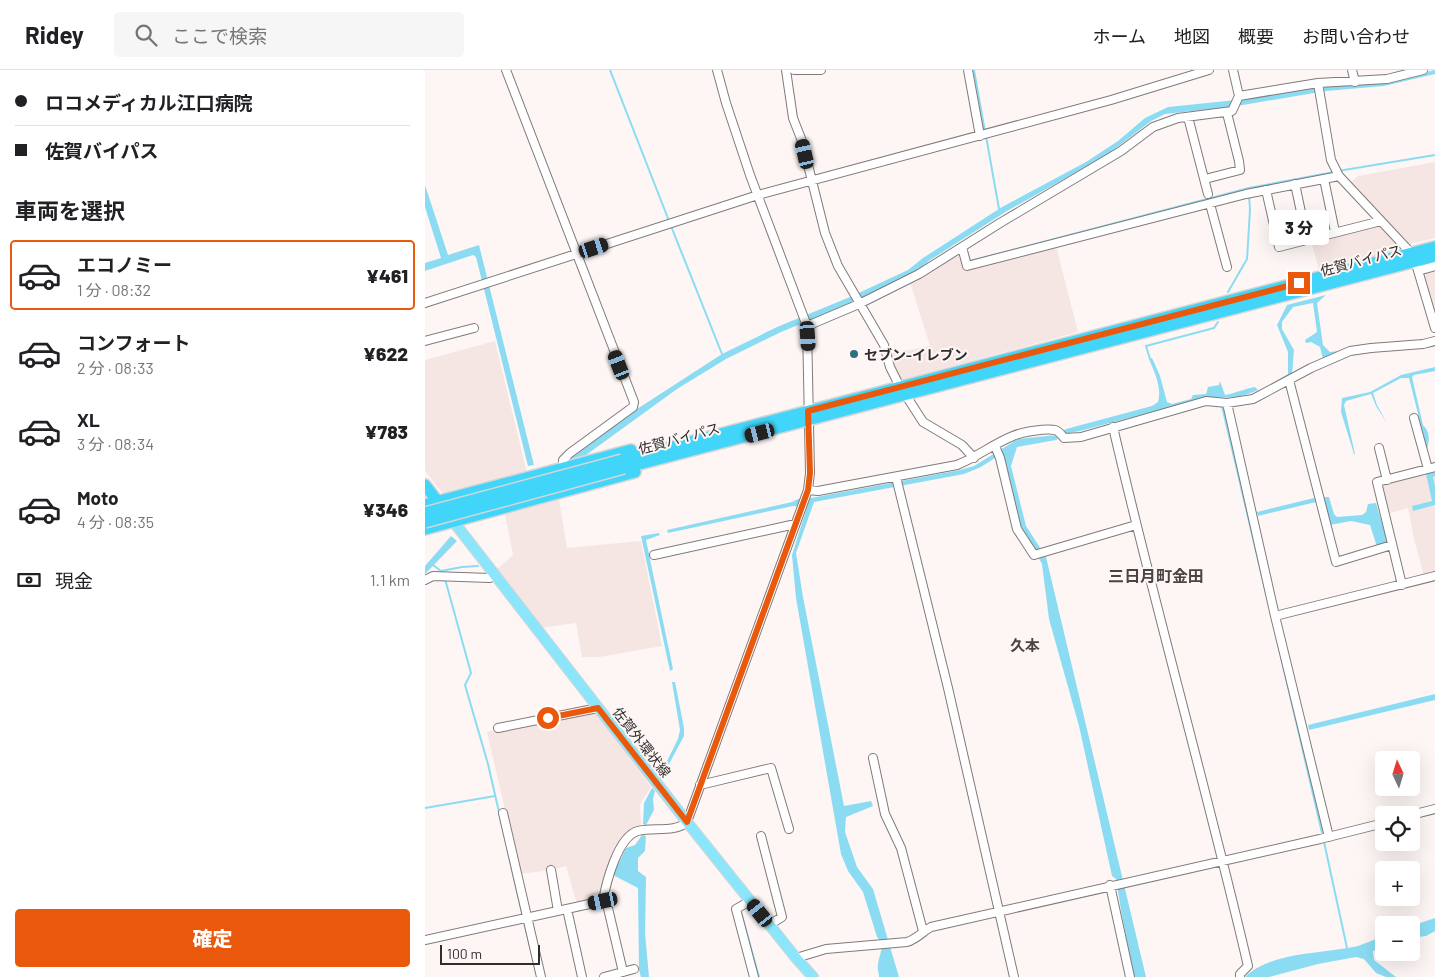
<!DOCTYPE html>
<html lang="ja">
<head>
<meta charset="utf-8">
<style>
	:root { --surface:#fff; --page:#f6f6f6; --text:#202124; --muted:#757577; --line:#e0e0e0; --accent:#ea580c }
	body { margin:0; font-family:Barlow,"Noto Sans JP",sans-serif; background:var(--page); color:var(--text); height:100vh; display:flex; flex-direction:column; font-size:19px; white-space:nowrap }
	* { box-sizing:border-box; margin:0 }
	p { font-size:16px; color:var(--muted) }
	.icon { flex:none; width:28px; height:28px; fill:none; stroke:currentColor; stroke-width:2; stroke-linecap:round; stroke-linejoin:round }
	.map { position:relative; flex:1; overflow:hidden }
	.sheet { display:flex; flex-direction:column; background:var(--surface); width:425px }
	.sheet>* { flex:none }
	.guide { display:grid; align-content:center; height:110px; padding:0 15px; background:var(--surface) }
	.needle { width:32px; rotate:356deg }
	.fabs { position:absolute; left:950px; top:681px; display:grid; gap:10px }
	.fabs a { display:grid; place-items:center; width:45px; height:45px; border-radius:5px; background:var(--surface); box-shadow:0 5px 20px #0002; font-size:25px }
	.scale { position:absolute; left:15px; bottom:12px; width:100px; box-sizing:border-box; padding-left:5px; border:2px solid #302d2d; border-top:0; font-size:14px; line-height:18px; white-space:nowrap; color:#302d2d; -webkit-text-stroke:4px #fdf6f5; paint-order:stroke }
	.end { position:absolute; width:22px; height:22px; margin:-11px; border:6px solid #ea580c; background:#fff; box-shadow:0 0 0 2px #fff }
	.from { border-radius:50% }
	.bubble { position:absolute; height:35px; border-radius:5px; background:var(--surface); box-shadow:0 5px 20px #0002; font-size:16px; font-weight:800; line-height:35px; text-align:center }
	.car { position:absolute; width:15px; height:30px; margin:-15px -8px; border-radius:6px; box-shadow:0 0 4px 1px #0007; background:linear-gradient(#222 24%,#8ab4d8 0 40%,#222 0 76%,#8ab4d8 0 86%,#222 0) }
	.guide b { display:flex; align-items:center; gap:18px; height:48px; font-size:19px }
	.guide b+b { border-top:1px solid var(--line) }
	.guide i { width:12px; height:12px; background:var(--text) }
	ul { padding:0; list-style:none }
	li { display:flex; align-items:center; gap:15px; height:70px; margin:0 10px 8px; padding:0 5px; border:2px solid transparent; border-radius:5px }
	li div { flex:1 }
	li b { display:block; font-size:19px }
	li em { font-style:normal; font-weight:800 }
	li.selected { border-color:var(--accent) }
	li>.icon { width:45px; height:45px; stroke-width:1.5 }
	h2 { padding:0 15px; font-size:22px; line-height:60px }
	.pay { display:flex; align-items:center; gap:12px; height:55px; padding:0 15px; font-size:19px }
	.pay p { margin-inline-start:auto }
	.cta { display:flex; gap:10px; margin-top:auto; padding:10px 15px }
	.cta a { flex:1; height:58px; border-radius:5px; background:var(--accent); color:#fff; font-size:20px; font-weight:800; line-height:58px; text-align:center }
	header { display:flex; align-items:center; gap:30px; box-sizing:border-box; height:70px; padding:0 25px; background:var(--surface); border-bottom:1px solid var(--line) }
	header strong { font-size:24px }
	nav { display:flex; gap:28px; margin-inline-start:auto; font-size:18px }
	.search { width:350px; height:45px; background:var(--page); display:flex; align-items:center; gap:12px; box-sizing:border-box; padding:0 18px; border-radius:5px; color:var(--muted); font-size:19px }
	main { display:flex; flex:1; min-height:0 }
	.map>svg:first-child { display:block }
</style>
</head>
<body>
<header>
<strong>Ridey</strong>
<div class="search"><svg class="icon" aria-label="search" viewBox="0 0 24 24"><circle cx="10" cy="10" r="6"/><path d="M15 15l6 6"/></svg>ここで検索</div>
<nav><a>ホーム</a><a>地図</a><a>概要</a><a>お問い合わせ</a></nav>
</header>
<main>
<section class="sheet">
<div class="guide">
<b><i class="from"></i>ロコメディカル江口病院</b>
<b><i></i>佐賀バイパス</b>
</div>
<h2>車両を選択</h2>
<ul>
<li class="selected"><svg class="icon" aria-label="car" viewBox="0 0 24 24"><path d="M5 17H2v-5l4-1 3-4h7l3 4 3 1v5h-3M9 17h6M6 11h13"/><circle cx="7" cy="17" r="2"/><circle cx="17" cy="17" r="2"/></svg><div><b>エコノミー</b><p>1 分 · 08:32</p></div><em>¥461</em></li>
<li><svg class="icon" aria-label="car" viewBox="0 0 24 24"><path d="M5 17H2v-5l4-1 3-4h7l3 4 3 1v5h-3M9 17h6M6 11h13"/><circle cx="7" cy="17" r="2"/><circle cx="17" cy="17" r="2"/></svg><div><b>コンフォート</b><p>2 分 · 08:33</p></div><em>¥622</em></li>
<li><svg class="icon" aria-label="car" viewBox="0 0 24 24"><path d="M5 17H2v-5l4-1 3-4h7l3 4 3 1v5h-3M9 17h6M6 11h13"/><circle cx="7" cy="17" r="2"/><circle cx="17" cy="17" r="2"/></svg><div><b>XL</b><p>3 分 · 08:34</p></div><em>¥783</em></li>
<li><svg class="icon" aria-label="car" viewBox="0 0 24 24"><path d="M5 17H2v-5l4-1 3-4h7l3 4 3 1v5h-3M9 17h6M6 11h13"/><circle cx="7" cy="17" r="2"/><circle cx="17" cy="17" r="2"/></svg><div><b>Moto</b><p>4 分 · 08:35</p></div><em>¥346</em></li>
</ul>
<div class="pay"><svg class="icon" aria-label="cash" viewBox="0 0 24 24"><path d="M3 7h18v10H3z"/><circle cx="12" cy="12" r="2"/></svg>現金<p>1.1 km</p></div>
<div class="cta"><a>確定</a></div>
</section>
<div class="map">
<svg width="1010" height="907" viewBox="0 0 1010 907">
	<rect width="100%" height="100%" fill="#fdf6f5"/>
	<path fill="#f6e6e3" d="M1010,92v76l-25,6 -60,-61 8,-7z
		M955,154l18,21 -4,6 -75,19 -8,-29z
		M631,176l22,86 -178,48 -7,-10 -4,-16 41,-8 -20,-64 51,-31 4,17z
		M1010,199v46l-12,-38v-5z
		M70,271l32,132 -77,22 -7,-1 -18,-23v-111z
		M1010,400v108l-10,2 -11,-41 -6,-31 -25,7 -8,-30z
		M134,430l8,48 74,-7 21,105 -63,11h-17l-6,-34 -36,5 -44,-58 17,-15 -8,-41z
		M170,642l56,75 -11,17 1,24 -20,12 -19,40 -3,20 -22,4 -11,-38 -15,4 -31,4 -33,-142z"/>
	<path fill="#8bdcf3" d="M1010,0v4l-51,12 -58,5 -89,15 -72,8 -14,7 -44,34 -100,56 -77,49 -8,7 -58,31 -83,34 -55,27 -49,30 -91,66 -16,4 15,-13 52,-37 85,-55 55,-27 73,-30 58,-27 15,-12 79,-51 84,-45 32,-21 27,-23 23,-11 68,-7 88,-15 59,-3z
		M0,115l23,70 31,-10 55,220 -6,1 -52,-209 -3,-2 -48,16v-8l16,-5 -16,-51z
		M901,225l-9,8 6,42 7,7 8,-1 -15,8 -3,-12 -9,-5 -5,1 -1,-3 12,-8 -4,-29 -20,4 -11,15v7l12,21 -2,24 -26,13 22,-13v-22l-11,-27 10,-20z
		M727,288l8,18 7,26 5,2 19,-5 2,-4 13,-1 2,-7 11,-2 1,-4 5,14c11,-2 19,-6 30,-8l3,3c-17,8 -32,8 -50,7l-128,34 -12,2 -12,7 -39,7 -6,19 15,60 20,31 100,420h-12l-13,-67 -5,-31 -4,-3 -33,-150 -30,-107 -7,-55 -21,-38 -17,-70 -3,-2 -20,13 -17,7 -150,28 -18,51 7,44 41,209 27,-5 2,5 -27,11 -1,15 12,35 16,22 26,88h-20c0,-4 -2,-9 -1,-13 1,-10 8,-18 -1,-27l-14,-45 -15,-21 -7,-17 -45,-256 -4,-43 15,-48 -14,-1 -125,27 -1,-3 125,-28 6,-3 13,-1 149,-28 14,-4 44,-27 38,-4 10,-6 86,-23 6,-4c4,-14 -3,-29 -9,-43z
		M1010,297v4l-21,4 -2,2 11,48c8,8 6,16 4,25l-18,-72h-8l-28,15 4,12 10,18 -11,-17 -5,-12 -25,7 -2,4 11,49h-1l-13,-42 1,-14 28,-6 31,-17z
		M1010,402v4l-2,1 2,9v19l-22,6 -1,-5 20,-5 -6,-27z
		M898,427h6l5,17 3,3 25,-2 4,-3 2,-8 8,-1 12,40 -11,4 -7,-22 -19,-4 -21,4z
		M889,428l2,4 -58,14 -1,-4z
		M234,463l1,2 -14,5 27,129 -3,2 -29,-135z
		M26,466l6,5 -32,33v-8z
		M247,612h3l9,46v8l-23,43 -2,-2 19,-38 2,-9z
		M1010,624v6l-126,30 -1,-5z
		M227,718l3,3 -2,8 1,11 -8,15 -3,-1 1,-21z
		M217,765l4,1 -1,15 -7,7v13l8,6 -1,56 4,44h-8l-2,-7 -1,-82 -25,-13 13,-27 9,-3z
		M1010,848v13l-9,5 -15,2v-12z
		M959,866v11l-11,4 1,9 22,17h-10l-10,-4 -12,-14 -8,-2 -38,7 -49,13h-24c27,-26 79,-23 113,-31 9,-3 17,-7 26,-10z"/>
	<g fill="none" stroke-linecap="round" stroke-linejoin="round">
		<path stroke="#8bdcf3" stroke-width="2" d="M185,0l59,151
			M549,0l11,62
			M372,49l9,22 4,19
			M561,66l13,73
			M913,101l97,-16
			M246,156l51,128
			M541,178l4,13 279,-73 85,-16
			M803,222l19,-33 3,-49 -1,-15
			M725,289l-4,-13 68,-18 4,-6
			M797,336l45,192
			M8,495l8,6 21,-4 16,-1
			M20,509l26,94 -6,12 23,79 35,153
			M849,557l49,210
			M0,738l70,-12
			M899,772l23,106
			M316,842l18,65
			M99,852l12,49"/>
		<g stroke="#817a79" stroke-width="10">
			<path id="minor" d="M81,0l128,332 -1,5 -63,46 -7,7v8
				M361,0l7,48 9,23 23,92 13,33 46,79 6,22 8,16 25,39 39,23 12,13
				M369,0h27
				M543,0l12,66
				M927,0l3,12
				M893,13l13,77 8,16 73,78 5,13 18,61
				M814,26l79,-13 69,-4 36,-9
				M763,47l20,77
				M780,109l35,-9 -1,-9 -12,-48
				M899,109l11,53
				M870,114l12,56
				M841,120l13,57 102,-26
				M785,134l17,63
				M537,177l5,19 279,-72 93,-18
				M993,201l17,-5
				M0,233l333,-108 353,-95 98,-30
				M382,256l52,-22 60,-30 81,-51 121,-72 32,-24 25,-9 54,-7 7,-15 -6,-26
				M0,271l49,-13
				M864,310l47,182 56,-17
				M802,333l48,213 54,221
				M989,348l14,51
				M688,357c42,181 93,359 135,539l-8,8v3
				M570,376l5,12 17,71 17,26 102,-30
				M954,378l8,32
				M471,407l52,211 66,289
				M383,420l10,1 139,-26c20,-8 36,-21 56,-29 8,-4 34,-8 42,-6 4,1 6,4 9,8l17,-1 125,-36 21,2 26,-4 58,-31 39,-17 21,-3 52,-4 12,-3
				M229,485l137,-30 4,1
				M0,510l8,-4 57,2 4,-3
				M977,515l-25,-103 58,-15
				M850,546l160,-40
				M73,658l100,-20
				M448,688l12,56 16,34 22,83
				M275,715l71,-17 18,61
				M78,743l38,164
				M986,745l24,-6
				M336,766l21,81 -13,8
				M126,800l7,41
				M685,815l20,92
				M178,831l4,3 16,68
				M325,831l-14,8 18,68
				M142,839l15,68
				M0,870l178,-39c3,-18 15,-65 35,-70 15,-4 37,2 49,-9l121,-332 2,-17 -3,-147 -57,-151 -24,-72 -9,-33
				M371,888l30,-9 81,-7c10,-3 15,-10 24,-15l389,-88 64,-16
				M179,907l30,-8"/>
		</g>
		<g stroke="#d6d5d5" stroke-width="12">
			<path id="major" d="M28,451l234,301 109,136 17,19"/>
		</g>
		<g stroke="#d6d5d5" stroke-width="14">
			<path id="highway" d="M197,390l813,-213
				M199,398l811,-212
				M0,415l16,21
				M0,435l206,-55
				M0,459l210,-57"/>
		</g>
		<use href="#minor" stroke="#fff" stroke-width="8"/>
		<use href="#major" stroke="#8ce6fb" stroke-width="10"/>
		<use href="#highway" stroke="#40d5f9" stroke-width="11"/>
		<g stroke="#d6d5d5" stroke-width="14" stroke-linecap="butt">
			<path id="highway-bridge" d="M0,443l197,-53
				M0,452l199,-54"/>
		</g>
		<use href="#highway-bridge" stroke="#40d5f9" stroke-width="11"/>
	</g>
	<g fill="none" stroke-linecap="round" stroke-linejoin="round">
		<path stroke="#ea580c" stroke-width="6" d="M123,648l50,-10 89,114 121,-332 2,-17 -2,-62 491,-128"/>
	</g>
	<circle fill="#2d7081" stroke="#fdf6f5" stroke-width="2" cx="429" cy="284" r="5"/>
	<g text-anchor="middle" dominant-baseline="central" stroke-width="4" stroke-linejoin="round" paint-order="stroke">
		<g font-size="14" fill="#302d2d" stroke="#fdf6f5">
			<text transform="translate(936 190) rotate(-15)">佐賀バイパス</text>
			<text transform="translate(254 368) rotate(-15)">佐賀バイパス</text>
			<text transform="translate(217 672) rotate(52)">佐賀外環状線</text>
		</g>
		<g font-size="14" font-weight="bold" fill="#302d2d" stroke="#fdf6f5" text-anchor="start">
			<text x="439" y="284">セブン-イレブン</text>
		</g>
		<g font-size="15" font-weight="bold" fill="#494442" stroke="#fdf6f5">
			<text x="600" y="575">久本</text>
		</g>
		<g font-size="16" font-weight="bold" fill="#494442" stroke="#fdf6f5">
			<text x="731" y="505">三日月町金田</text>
		</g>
	</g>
</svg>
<div class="fabs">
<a><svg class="needle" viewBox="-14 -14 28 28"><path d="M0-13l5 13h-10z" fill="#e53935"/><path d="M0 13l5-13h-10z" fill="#757577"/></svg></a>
<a><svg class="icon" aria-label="locate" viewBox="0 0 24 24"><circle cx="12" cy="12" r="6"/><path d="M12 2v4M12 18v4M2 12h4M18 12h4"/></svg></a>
<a>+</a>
<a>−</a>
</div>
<div class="scale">100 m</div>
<i class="end from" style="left:123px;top:648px"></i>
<i class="end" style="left:874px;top:213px"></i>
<div class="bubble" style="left:844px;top:140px;width:60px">3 分</div>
<i class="car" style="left:380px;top:84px;rotate:347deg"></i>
<i class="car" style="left:169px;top:178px;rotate:72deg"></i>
<i class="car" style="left:383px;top:266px;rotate:176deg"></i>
<i class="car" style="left:194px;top:295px;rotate:339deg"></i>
<i class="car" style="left:335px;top:363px;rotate:256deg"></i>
<i class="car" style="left:178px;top:831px;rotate:258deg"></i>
<i class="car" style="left:335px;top:843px;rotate:321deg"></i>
</div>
</main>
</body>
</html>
